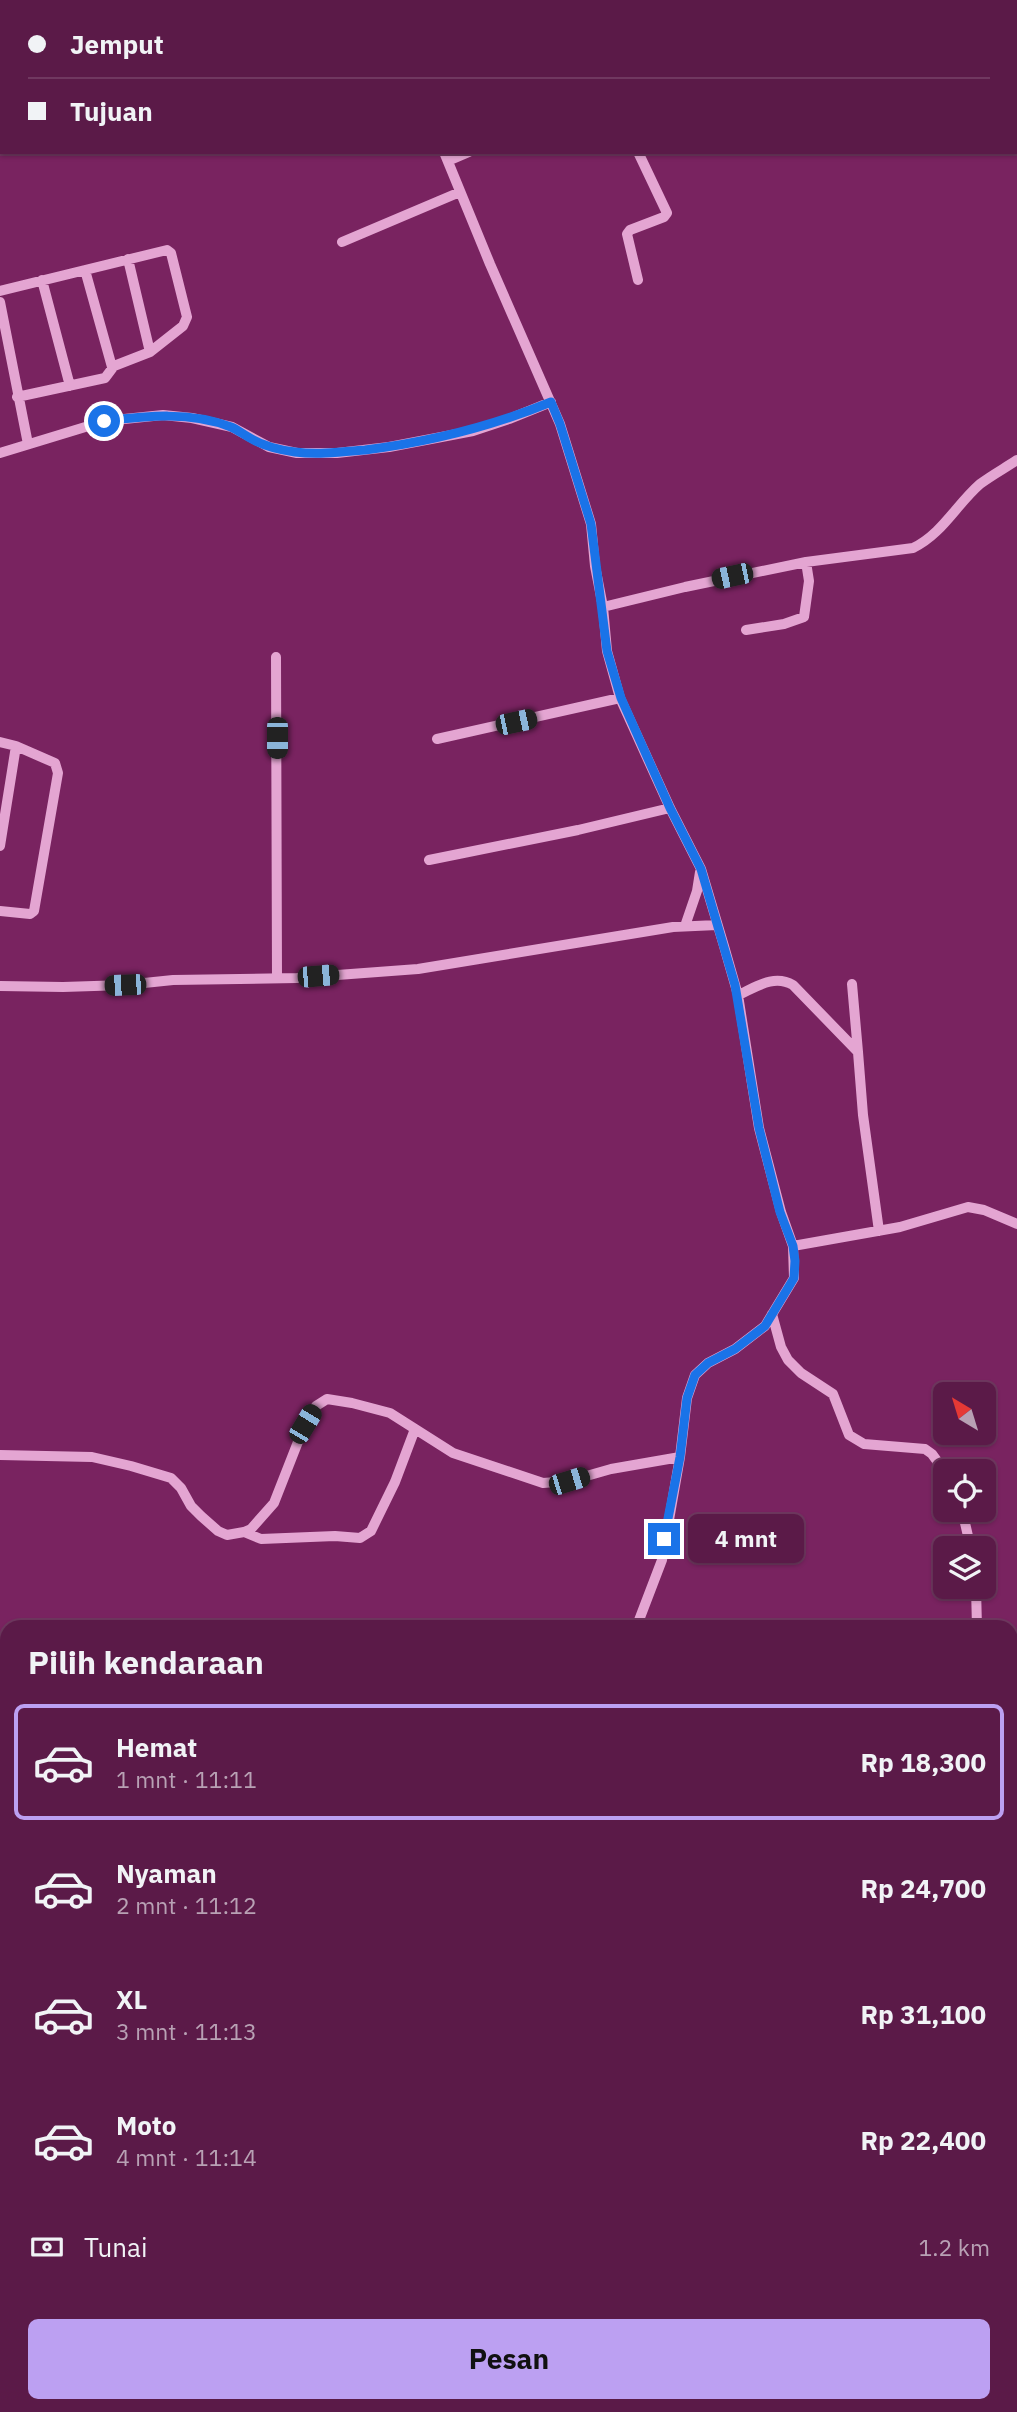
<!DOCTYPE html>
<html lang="id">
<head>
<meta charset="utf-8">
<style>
	:root { --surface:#5b1a48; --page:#642752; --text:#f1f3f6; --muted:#b8a1b4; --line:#703860; --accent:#bca0f2 }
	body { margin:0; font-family:"IBM Plex Sans",sans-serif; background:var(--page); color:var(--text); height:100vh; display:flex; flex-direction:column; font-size:26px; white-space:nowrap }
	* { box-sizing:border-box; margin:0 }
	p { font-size:23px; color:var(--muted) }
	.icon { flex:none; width:38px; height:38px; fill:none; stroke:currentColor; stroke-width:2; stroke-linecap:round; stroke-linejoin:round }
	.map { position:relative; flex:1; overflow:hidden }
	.drawer { position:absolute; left:0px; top:1620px; width:1018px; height:793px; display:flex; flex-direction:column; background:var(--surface); border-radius:21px 21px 0 0; box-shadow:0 2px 5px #0004,0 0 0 2px var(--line) }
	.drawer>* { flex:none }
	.hud { position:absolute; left:0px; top:0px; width:1018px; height:154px; box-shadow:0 2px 5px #0004,0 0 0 2px var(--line); display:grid; align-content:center; height:154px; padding:0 28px; background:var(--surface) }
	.needle { width:46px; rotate:322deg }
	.tools { position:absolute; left:933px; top:1382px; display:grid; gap:14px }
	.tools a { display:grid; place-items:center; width:63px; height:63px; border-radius:10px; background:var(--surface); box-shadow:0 2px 5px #0004,0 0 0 2px var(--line); font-size:35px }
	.end { position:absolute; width:32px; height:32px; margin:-16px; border:9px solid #1a73e8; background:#fff; box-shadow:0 0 0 4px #fff }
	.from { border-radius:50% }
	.bubble { position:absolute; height:49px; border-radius:10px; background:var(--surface); box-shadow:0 2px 5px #0004,0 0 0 2px var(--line); font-size:23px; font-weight:800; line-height:49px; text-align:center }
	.car { position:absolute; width:21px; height:42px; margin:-21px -10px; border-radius:9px; box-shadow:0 0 5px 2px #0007; background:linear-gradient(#222 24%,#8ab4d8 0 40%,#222 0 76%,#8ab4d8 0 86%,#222 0) }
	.hud b { display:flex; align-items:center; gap:24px; height:66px; font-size:26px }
	.hud b+b { border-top:2px solid var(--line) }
	.hud i { width:18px; height:18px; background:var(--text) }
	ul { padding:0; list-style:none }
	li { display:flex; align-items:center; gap:21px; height:116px; margin:0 14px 10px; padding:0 14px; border:4px solid transparent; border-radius:10px }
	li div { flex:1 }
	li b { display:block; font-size:26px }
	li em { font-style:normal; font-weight:800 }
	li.on { border-color:var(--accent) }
	li>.icon { width:63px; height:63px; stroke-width:1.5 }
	h2 { padding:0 28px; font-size:32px; line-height:84px }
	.pay { display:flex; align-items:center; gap:18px; height:77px; padding:0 28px; font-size:26px }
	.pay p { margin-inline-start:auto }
	.primary-button { display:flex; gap:14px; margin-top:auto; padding:14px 28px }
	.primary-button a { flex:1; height:80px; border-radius:10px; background:var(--accent); color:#111; font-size:28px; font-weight:800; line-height:80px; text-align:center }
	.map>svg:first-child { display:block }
</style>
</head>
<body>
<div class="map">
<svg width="1017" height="2412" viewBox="0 0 1017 2412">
	<rect width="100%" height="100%" fill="#792360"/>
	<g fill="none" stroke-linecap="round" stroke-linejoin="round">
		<path stroke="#e4a5d2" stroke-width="10" d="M380,0l1,2
			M444,152l46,112 70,160 31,100 4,42 8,41
			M638,152l29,61 -3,4 -34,13 -3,4 11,46
			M448,161l21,-9
			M342,242l118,-50
			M128,259l22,93
			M85,270l27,97
			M42,280l28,106
			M0,291l167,-41 4,3 16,64 -4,9 -33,26 -36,14 -9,12 -88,19
			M0,302l28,142
			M0,453l105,-32 58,-6 29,3 40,9 37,20 28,6h40l52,-6 84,-16 36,-12 42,-17
			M746,630l38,-6 20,-7 5,-36 -3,-19
			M276,657l1,321
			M437,739l183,-41
			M0,742l16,4 -16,100
			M429,860l149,-30 92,-22
			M0,911l30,3 4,-3 24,-138 -3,-10 -39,-17
			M685,926l12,-35 3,-19
			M852,984l6,68
			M0,986l63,1 62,-2 48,-5 124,-2 121,-9 255,-42 44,-2
			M738,995c18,-8 36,-21 55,-10l65,67 5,63 16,116
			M793,1246l-12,-34 -22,-84 -21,-133 -14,-49 -23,-77 -31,-61 -50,-110 -13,-47 -4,-44 82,-20 121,-25 107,-14c29,-14 43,-43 67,-64 12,-9 25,-16 37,-24
			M772,1314l9,33 7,13 13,13 32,21 16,41 15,9 61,5 7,5 13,18
			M0,1455l92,2 39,9 40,12 10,10 10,18 10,10 17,15 9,4 17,-3 7,-3 23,-26 31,-79 11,-18 11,-7 25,4 38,10 63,40 90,30 26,-2 42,-12 69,-12 7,-59 8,-23 13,-12 27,-14 30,-23 29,-48 -1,-32 107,-19 68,-20 16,3 33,14
			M962,1510l9,39
			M244,1532l17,7 74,-3 25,2 11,-7 24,-49 20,-53
			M976,1587l1,41
			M636,1628l26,-68 18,-103
			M1012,1679l5,3
			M1012,1816l5,3
			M1012,2219l5,-5
			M0,2293l7,5
			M1012,2312l5,-16
			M125,2406l3,6
			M946,2412l7,-6"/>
		<path stroke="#fff" stroke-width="14" d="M1012,2252l5,-2
			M1012,2266l5,-2
			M596,2412l14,-6
			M630,2412l15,-6"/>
	</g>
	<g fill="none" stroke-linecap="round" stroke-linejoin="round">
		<path stroke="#1a73e8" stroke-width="9" d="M104,421c43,-5 86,-10 127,6 7,3 13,8 19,11 13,8 30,12 45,14 23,3 47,0 70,-2 64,-8 125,-23 186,-48l9,22 31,100 16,127 14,47 49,110 31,61 34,116 24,143 21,84 13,34 2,15 -1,17 -29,48 -30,23 -27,14 -13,12 -8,23 -7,59 -16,82"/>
	</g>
</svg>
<div class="tools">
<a><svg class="needle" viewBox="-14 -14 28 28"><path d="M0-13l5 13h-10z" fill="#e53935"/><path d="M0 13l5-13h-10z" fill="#b8a1b4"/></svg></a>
<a><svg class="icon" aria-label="locate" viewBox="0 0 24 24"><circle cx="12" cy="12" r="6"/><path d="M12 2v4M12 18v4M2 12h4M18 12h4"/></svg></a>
<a><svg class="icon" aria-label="layers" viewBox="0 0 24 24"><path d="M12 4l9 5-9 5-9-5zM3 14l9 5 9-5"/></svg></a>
</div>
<i class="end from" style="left:104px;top:421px"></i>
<i class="end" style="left:664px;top:1539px"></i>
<div class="bubble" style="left:688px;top:1514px;width:116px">4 mnt</div>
<i class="car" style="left:732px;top:576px;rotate:258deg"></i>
<i class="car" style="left:516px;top:722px;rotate:78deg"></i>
<i class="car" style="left:277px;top:738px;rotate:180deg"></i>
<i class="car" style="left:318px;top:976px;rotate:85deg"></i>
<i class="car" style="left:125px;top:985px;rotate:268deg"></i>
<i class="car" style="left:305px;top:1424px;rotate:31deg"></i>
<i class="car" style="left:569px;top:1481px;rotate:73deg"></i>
<div class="hud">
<b><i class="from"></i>Jemput</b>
<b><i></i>Tujuan</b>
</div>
<section class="drawer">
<h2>Pilih kendaraan</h2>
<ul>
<li class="on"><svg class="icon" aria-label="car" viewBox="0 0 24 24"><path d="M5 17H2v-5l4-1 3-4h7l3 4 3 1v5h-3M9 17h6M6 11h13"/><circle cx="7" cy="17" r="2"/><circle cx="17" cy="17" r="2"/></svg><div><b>Hemat</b><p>1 mnt · 11:11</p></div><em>Rp 18,300</em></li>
<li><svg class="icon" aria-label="car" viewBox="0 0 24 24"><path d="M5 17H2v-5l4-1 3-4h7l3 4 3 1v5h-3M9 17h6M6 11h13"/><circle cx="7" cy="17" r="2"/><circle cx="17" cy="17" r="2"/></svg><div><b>Nyaman</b><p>2 mnt · 11:12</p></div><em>Rp 24,700</em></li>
<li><svg class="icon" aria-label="car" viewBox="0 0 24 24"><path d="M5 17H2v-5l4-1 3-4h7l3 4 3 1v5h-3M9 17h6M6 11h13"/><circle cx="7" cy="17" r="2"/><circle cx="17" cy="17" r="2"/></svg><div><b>XL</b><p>3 mnt · 11:13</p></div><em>Rp 31,100</em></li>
<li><svg class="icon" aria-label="car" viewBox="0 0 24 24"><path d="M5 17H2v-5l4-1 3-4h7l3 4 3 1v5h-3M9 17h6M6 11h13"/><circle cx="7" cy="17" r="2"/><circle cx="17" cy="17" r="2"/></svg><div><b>Moto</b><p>4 mnt · 11:14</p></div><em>Rp 22,400</em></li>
</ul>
<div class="pay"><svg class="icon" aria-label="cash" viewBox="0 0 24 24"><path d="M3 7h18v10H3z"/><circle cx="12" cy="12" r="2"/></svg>Tunai<p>1.2 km</p></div>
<div class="primary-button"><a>Pesan</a></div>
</section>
</div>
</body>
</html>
